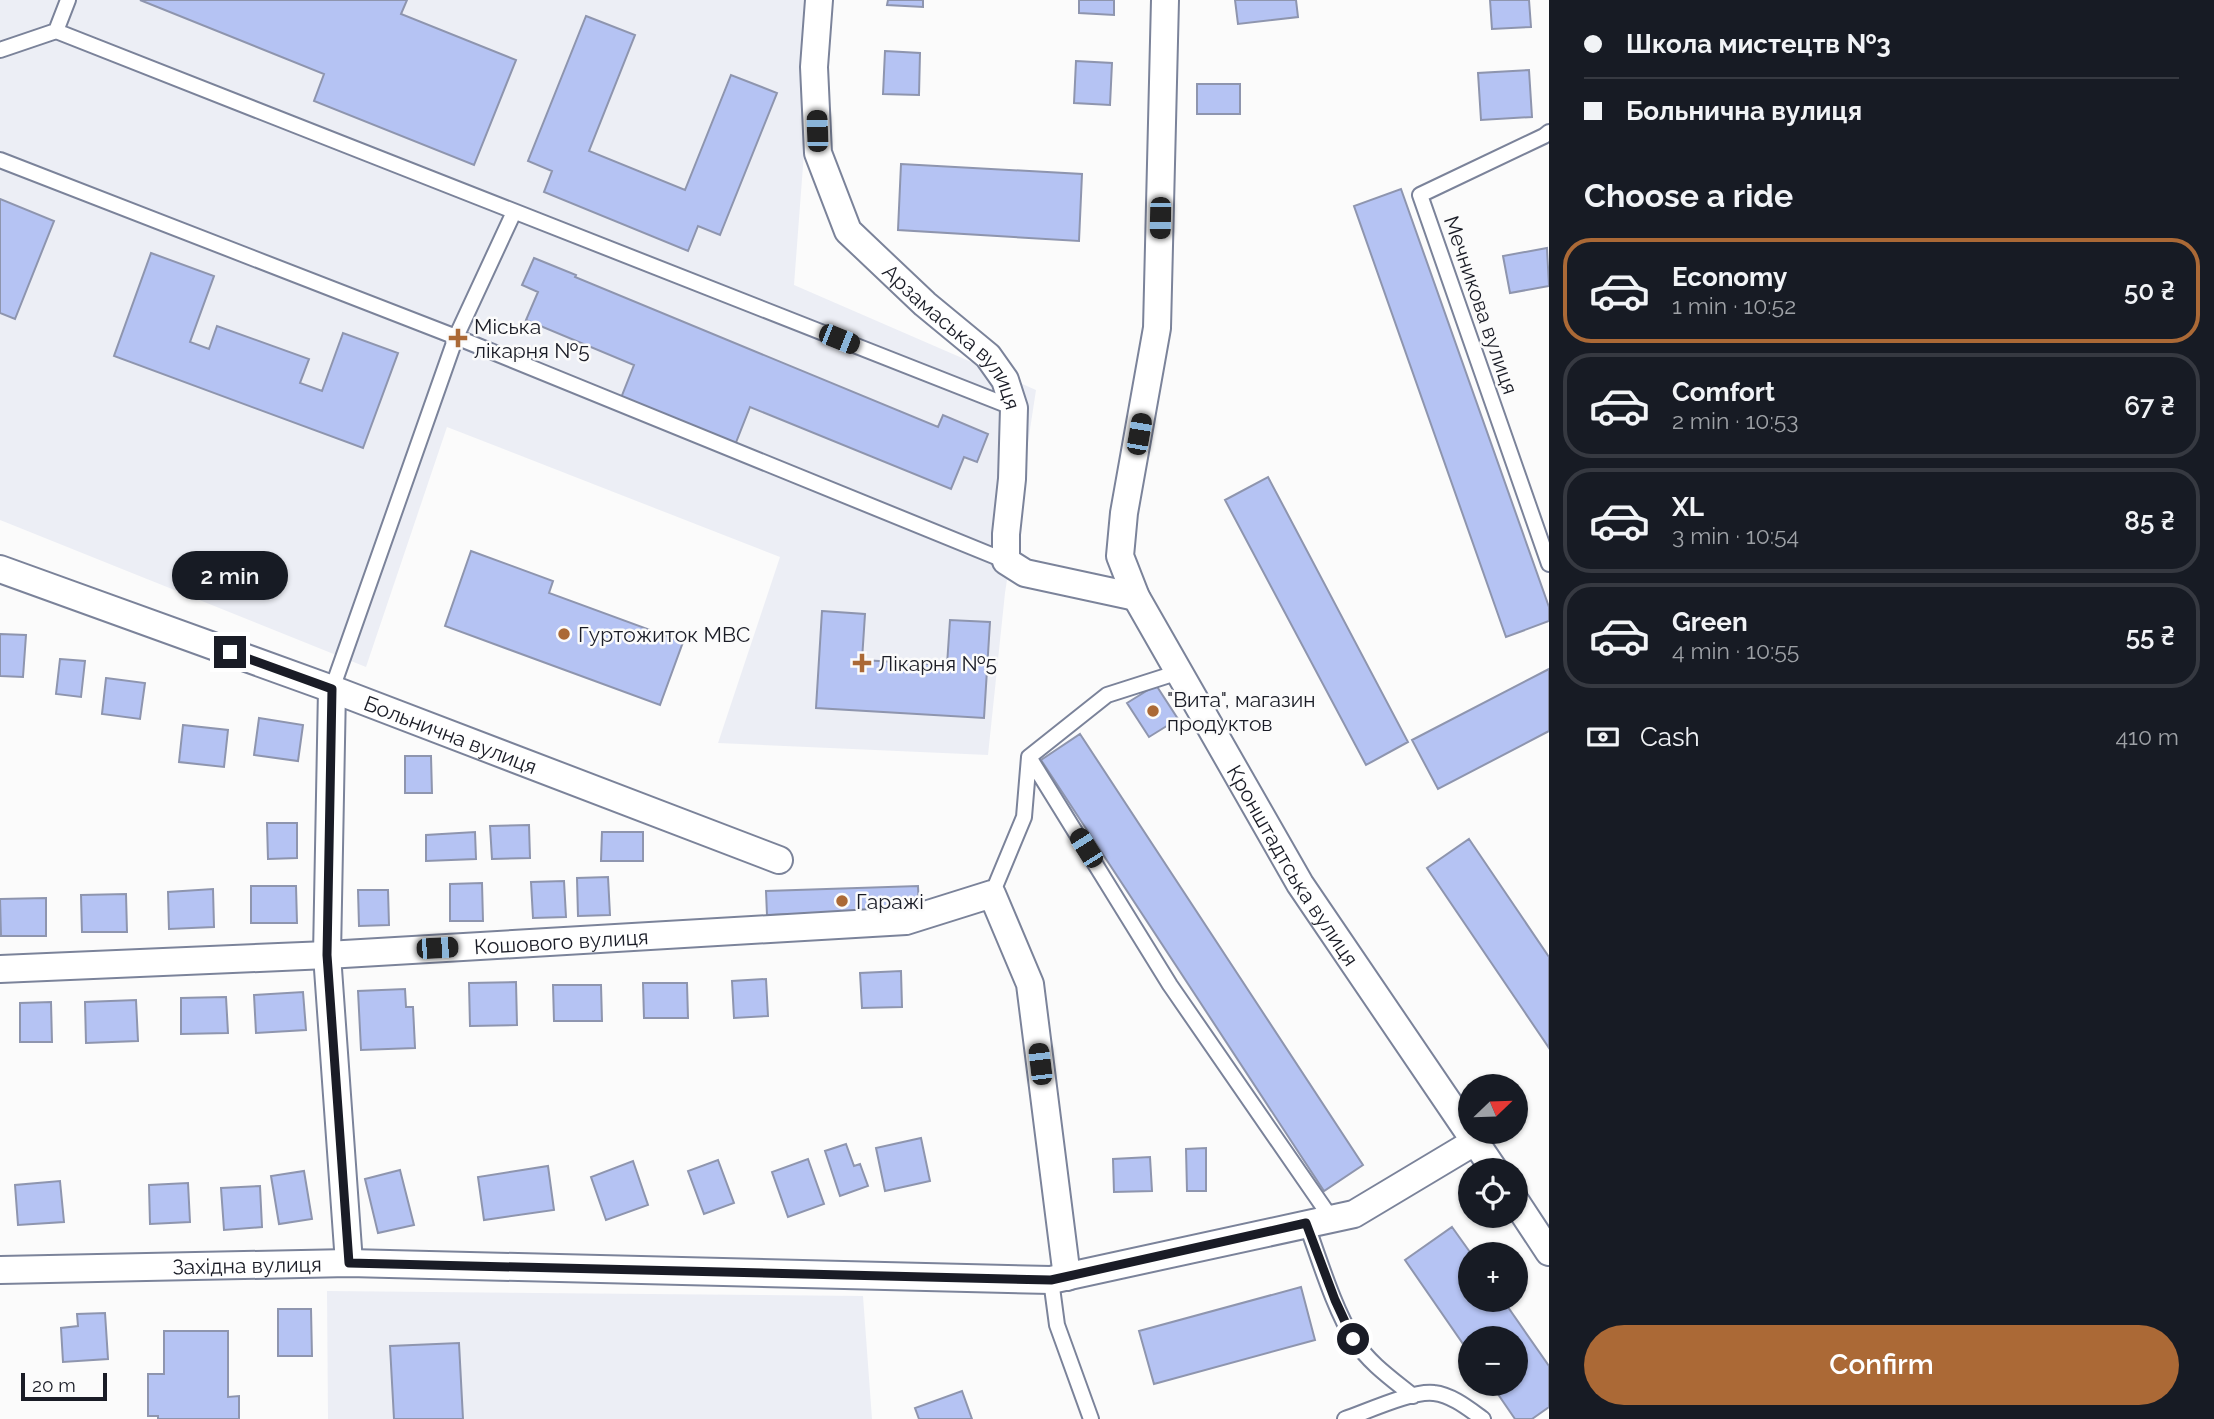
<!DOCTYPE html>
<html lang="en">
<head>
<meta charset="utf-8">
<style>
	:root { --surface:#171b24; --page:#20242c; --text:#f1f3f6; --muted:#9ea1a6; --line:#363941; --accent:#ab6936 }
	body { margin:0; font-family:Raleway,sans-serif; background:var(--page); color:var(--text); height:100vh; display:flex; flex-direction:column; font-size:26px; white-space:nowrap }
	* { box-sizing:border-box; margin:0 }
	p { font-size:23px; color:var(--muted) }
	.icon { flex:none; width:38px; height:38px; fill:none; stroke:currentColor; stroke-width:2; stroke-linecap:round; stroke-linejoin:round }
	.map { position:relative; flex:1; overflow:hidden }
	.drawer { display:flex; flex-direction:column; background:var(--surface); width:665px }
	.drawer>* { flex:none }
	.top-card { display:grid; align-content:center; height:154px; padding:0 35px; background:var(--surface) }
	.needle { width:46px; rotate:67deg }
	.tools { position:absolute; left:1458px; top:1074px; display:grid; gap:14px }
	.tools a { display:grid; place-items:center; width:70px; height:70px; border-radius:50%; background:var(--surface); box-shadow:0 2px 5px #0004; font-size:35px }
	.scale { position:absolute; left:21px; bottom:18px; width:86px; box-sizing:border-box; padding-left:7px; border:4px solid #1a1c26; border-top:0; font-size:19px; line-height:24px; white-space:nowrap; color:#1a1c26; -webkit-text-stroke:5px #fbfbfb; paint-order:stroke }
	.end { position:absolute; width:32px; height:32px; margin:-16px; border:9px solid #1a1c26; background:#fff; box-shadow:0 0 0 4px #fff }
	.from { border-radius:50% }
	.bubble { position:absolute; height:49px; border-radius:24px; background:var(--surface); box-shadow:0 2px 5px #0004; font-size:23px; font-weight:600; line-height:49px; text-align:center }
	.car { position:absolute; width:21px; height:42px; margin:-21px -10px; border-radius:9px; box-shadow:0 0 5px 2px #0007; background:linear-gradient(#222 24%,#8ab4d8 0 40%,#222 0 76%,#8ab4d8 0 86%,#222 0) }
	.top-card b { display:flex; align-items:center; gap:24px; height:66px; font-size:26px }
	.top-card b+b { border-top:2px solid var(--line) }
	.top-card i { width:18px; height:18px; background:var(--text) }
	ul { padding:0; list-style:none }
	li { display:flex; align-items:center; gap:21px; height:105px; margin:0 14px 10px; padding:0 21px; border:4px solid var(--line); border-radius:28px }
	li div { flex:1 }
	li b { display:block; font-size:26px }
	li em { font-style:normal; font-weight:600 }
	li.on { border-color:var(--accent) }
	li>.icon { width:63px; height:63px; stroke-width:1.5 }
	h2 { padding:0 35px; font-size:32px; line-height:84px }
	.pay { display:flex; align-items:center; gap:18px; height:77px; padding:0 35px; font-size:26px }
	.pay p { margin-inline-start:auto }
	.button { display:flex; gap:14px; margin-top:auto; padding:14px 35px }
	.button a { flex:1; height:80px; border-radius:42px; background:var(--accent); color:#fff; font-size:28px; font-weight:600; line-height:80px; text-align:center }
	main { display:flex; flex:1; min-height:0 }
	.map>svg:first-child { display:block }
</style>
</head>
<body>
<main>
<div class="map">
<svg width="1549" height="1419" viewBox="0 0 1549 1419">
	<rect width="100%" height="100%" fill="#fbfbfb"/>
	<path fill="#eceef5" d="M0,0h808l3,60 -17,225 242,105 -31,203 -17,162 -270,-12 62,-186 -333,-130 -81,240 -366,-147z
		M327,1291l536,5 9,123h-544z"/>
	<path fill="#b5c3f3" stroke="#8e95ae" stroke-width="2" d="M140,0h267l-6,14 115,46 -42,105 -160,-64 10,-27z
		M888,0h35v7l-36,-2z
		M1079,0h35v15l-35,-2z
		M1235,0h61l2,17 -60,7z
		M1490,0h39l2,27 -39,2z
		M586,16l49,19 -46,116 96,39 46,-115 46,18 -57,142 -22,-9 -10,25 -144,-59 8,-21 -24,-10z
		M885,51l35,2 -1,42 -36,-1z
		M1076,61l36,2 -2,42 -36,-2z
		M1529,70l3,47 -51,3 -3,-47z
		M1197,84h43v30h-43z
		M901,164l181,10 -3,67 -181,-11z
		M1401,189l148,418v14l-43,16 -152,-431z
		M0,199l54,22 -39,98 -15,-6z
		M1547,248l2,38 -39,7 -7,-37z
		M151,253l63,23 -24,66 19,7 8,-23 92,33 -9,24 22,8 21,-58 55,20 -35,95 -249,-92z
		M534,258l42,17 -1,2 363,150 5,-12 45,19 -11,28 -13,-5 -13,32 -201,-82 -15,38 -114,-47 13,-33 -108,-45 12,-28 -16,-7z
		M1268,477l140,265 -42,23 -141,-265z
		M471,551l82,30 -4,12 134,49 -23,63 -215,-79z
		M822,611l43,3 -3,46 85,5 3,-45 40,2 -6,96 -168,-10z
		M0,634l26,1 -3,42 -23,-1z
		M60,659l25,2 -4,36 -25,-3z
		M1549,669v62l-111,58 -26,-49z
		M106,678l39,5 -5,36 -38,-5z
		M1156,685l22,34 -29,18 -22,-34z
		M259,718l44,7 -5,36 -44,-6z
		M183,725l45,5 -4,37 -45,-5z
		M1080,734l283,431 -39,26 -283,-431z
		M405,756h26l1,37h-27z
		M267,823h30v35l-29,1z
		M529,825l1,33 -38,1 -2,-33z
		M475,832l1,27 -50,2v-26z
		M602,832h41v29h-42z
		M1469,839l80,118v91l-122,-180z
		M608,877l2,38 -32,1 -1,-38z
		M564,881l2,36 -33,1 -2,-36z
		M482,883l1,38h-33v-37z
		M251,886h45l1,37h-46z
		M918,886l1,24 -152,5 -1,-24z
		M213,889l1,38 -45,2 -1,-37z
		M358,890h30l1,35 -30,1z
		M126,894l1,38h-45l-1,-37z
		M46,898v38h-45l-1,-37z
		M901,971l1,36 -40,1 -2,-35z
		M766,979l2,37 -34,2 -2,-37z
		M516,982l1,43 -47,1 -1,-43z
		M643,983h44l1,35h-44z
		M553,985h48l1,36h-48z
		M405,989l1,18h7l2,41 -54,2 -3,-59z
		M303,992l3,38 -50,3 -2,-38z
		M226,997l2,36 -47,1v-36z
		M136,1000l2,41 -52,2 -1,-41z
		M51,1002l1,40h-32v-39z
		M921,1138l9,43 -45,10 -9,-43z
		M846,1144l8,22 6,-2 8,22 -28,10 -15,-45z
		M1206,1148v43h-19l-1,-42z
		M1150,1157l2,34 -38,1 -1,-33z
		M808,1159l16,45 -36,13 -16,-45z
		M718,1160l16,43 -30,11 -16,-43z
		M633,1161l15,44 -42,15 -15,-43z
		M548,1166l6,44 -70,10 -6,-43z
		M400,1170l14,55 -36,8 -13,-54z
		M304,1171l8,48 -33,5 -8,-48z
		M60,1181l4,41 -46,3 -3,-40z
		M188,1183l2,39 -40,2 -1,-39z
		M260,1186l2,41 -38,3 -3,-42z
		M1452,1227l20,28h-2v45h33l46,66v41l-17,12h-17l-24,-35h25v-45h-46v15l-65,-94z
		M1301,1287l14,53 -161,44 -15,-53z
		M278,1309h33l1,47h-34z
		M105,1313l3,46 -45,3 -2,-34 17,-2 -1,-12z
		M164,1331h64v66l11,-1v23h-81v-3h-10v-42h16z
		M459,1343l4,76h-69l-4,-73z
		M962,1391l10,28h-53l-4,-11z"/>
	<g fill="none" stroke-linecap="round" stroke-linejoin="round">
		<g stroke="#7b839a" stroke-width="18">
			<path id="service" d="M56,31l958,377
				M0,50l56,-19 12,-31
				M1549,132l-5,4 -124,59 129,369
				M0,160l456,177 550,224
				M332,689l124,-352 58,-125
				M1029,757l141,228 161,233
				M992,894l32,-77 5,-60 78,-62 72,-23
				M1306,1223c13,35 28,86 48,117 15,23 38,39 59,56
				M1051,1280l6,45 34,94
				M1345,1419c21,-7 68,-29 89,-26 18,2 35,16 49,26"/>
		</g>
		<g stroke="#7b839a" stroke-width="30">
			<g id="minor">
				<path id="s1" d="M819,0l-5,67 4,86 30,78 77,73 63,52 17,24 9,28 -2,71 -6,55v27l19,12 111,24"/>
				<path id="s2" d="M1165,0l-8,328 -33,185 -4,43 16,41 164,287 195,287"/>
				<path id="s3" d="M0,569l332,120 447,171"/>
				<path d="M332,689l-5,266 22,308"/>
				<path id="s4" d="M0,969l327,-14 579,-34 86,-27 38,90 37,293"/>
				<path d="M1516,1202l33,50"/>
				<path id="s5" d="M0,1270l349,-7 702,17 303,-66 122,-73"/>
			</g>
		</g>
		<use href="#service" stroke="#fff" stroke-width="14"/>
		<use href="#minor" stroke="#fff" stroke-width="26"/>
	</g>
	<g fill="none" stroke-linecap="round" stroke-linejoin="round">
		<path stroke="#1a1c26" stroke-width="9" d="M230,652l102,37 -5,266 22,308 702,17 255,-57 29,77 18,39"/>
	</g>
	<g fill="#ab6936" stroke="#fbfbfb" stroke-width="2.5">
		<path d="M454.5 327.5h7v7h7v7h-7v7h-7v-7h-7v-7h7z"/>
		<circle cx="564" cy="634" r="7"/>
		<path d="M858.5 652.5h7v7h7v7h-7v7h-7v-7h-7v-7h7z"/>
		<circle cx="1153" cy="711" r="7"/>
		<circle cx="842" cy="901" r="7"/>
	</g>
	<g text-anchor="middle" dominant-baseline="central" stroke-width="5" stroke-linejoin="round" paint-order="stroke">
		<g font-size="21" fill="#1a1c26" stroke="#fbfbfb">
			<text transform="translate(1481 305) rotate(71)">Мечникова вулиця</text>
			<text stroke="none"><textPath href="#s1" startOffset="387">Арзамаська вулиця</textPath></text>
			<text stroke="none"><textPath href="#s3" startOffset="480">Больнична вулиця</textPath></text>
			<text stroke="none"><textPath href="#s2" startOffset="914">Кронштадтська вулиця</textPath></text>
			<text stroke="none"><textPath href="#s4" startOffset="562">Кошового вулиця</textPath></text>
			<text stroke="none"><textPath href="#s5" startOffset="247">Західна вулиця</textPath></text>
		</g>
		<g font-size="21" fill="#1a1c26" stroke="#fbfbfb" text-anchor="start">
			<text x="474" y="326">Міська<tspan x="474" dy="24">лікарня №5</tspan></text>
			<text x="578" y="634">Гуртожиток МВС</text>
			<text x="878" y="663">Лікарня №5</text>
			<text x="1167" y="699">"Вита", магазин<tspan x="1167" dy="24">продуктов</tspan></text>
			<text x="856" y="901">Гаражі</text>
		</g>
	</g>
</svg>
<div class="tools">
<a><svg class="needle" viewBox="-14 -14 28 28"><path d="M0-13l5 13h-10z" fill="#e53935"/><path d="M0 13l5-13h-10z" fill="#9ea1a6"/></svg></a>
<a><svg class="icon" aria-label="locate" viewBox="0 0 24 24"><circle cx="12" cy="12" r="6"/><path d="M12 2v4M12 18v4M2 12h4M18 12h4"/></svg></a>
<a>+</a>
<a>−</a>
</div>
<div class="scale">20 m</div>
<i class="end from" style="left:1353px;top:1339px"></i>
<i class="end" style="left:230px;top:652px"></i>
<div class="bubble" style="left:172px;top:551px;width:116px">2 min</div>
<i class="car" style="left:817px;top:131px;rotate:358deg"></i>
<i class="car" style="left:1160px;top:218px;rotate:181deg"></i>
<i class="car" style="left:839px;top:339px;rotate:112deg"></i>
<i class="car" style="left:1139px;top:434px;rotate:10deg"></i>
<i class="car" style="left:1086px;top:848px;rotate:328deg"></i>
<i class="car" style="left:437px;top:948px;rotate:87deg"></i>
<i class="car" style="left:1040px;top:1064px;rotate:353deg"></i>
</div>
<section class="drawer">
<div class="top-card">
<b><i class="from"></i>Школа мистецтв №3</b>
<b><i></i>Больнична вулиця</b>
</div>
<h2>Choose a ride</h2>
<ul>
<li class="on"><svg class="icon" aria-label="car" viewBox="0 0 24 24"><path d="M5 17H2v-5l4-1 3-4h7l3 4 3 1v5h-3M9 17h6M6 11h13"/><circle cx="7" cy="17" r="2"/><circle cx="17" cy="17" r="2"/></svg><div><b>Economy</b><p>1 min · 10:52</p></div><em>50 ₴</em></li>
<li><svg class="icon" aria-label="car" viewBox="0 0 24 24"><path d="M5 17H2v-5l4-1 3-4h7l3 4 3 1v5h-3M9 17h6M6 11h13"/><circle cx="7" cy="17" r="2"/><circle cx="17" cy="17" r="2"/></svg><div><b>Comfort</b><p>2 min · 10:53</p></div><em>67 ₴</em></li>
<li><svg class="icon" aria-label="car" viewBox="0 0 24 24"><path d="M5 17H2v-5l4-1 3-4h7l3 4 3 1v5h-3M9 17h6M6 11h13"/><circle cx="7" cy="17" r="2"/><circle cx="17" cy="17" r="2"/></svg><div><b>XL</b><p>3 min · 10:54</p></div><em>85 ₴</em></li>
<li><svg class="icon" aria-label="car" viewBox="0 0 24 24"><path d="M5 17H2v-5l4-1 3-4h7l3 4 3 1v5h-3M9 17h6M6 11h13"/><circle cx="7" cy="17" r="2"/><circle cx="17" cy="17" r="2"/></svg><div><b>Green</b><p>4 min · 10:55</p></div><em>55 ₴</em></li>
</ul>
<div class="pay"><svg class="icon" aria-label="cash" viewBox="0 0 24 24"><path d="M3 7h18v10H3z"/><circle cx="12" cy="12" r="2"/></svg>Cash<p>410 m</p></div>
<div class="button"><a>Confirm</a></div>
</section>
</main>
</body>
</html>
